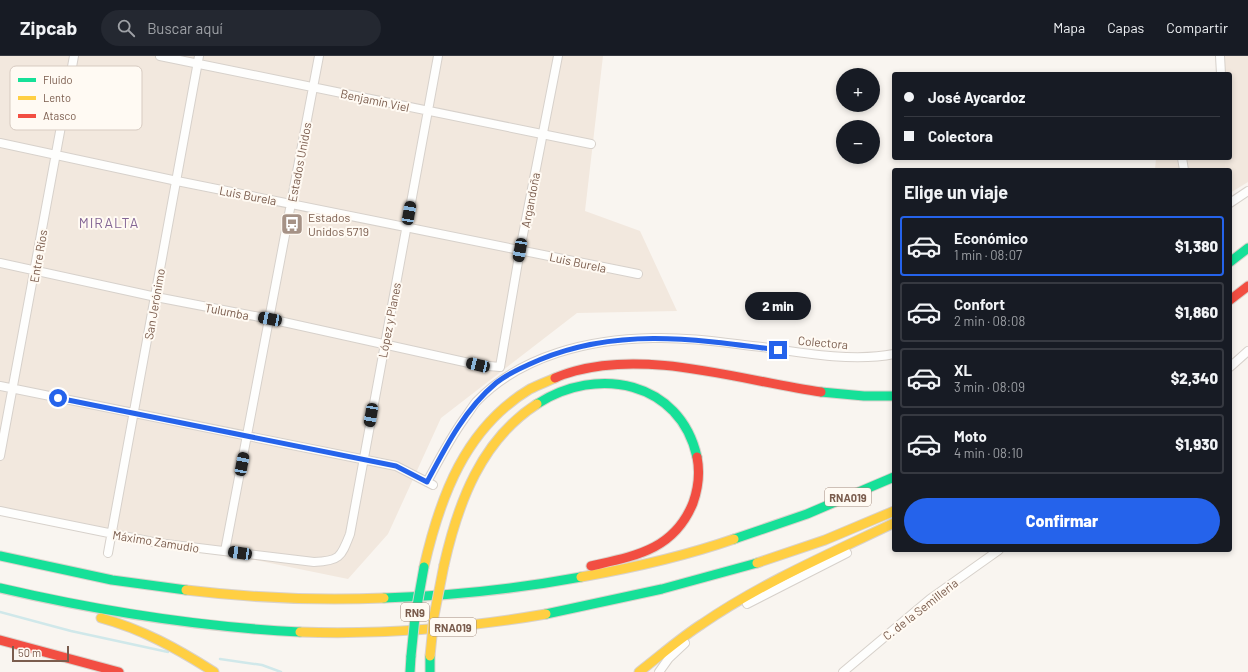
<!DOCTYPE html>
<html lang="es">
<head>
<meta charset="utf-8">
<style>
	:root { --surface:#171b24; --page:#242831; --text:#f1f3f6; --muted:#9ea1a6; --line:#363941; --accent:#2563eb }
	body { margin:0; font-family:Barlow,sans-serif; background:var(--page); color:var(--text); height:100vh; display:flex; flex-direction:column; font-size:15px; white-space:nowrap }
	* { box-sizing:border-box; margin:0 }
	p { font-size:13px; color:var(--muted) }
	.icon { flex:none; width:22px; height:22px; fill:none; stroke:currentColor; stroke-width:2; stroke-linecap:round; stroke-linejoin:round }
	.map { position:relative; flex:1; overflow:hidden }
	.details { position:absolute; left:892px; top:112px; width:340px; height:384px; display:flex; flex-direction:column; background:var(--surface); border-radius:4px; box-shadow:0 2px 6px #0003 }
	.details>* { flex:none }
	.guide { position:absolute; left:892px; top:16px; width:340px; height:88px; border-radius:4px; box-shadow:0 2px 6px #0003; display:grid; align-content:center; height:88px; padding:0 12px; background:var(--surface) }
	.fabs { position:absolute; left:836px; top:12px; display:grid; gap:8px }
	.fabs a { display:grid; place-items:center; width:44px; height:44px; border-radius:50%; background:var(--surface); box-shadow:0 2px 6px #0003; font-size:20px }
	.scale { position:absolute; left:12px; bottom:10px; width:57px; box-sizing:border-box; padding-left:4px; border:2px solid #7a5c4d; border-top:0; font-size:11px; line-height:14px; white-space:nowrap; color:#7a5c4d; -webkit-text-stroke:3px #fffaf3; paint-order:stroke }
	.end { position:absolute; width:18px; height:18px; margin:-9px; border:5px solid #2563eb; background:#fff; box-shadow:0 0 0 2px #fff }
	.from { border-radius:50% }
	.bubble { position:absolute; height:28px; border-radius:14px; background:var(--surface); box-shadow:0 2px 6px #0003; font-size:13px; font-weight:800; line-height:28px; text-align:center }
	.car { position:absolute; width:12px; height:24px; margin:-12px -6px; border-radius:5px; box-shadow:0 0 3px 1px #0007; background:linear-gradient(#222 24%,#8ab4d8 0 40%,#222 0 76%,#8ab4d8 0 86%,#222 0) }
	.guide b { display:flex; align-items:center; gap:14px; height:38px; font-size:15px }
	.guide b+b { border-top:1px solid var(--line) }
	.guide i { width:10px; height:10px; background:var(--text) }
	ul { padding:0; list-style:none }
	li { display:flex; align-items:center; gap:12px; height:60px; margin:0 8px 6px; padding:0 4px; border:2px solid var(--line); border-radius:4px }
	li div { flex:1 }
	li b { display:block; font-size:15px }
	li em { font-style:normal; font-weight:800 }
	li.selected { border-color:var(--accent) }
	li>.icon { width:36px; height:36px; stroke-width:1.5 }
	h2 { padding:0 12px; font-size:18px; line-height:48px }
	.primary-button { display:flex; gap:8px; margin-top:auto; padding:8px 12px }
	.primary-button a { flex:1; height:46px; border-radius:24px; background:var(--accent); color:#fff; font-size:16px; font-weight:800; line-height:46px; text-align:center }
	header { display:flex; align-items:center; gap:24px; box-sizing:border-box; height:56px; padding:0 20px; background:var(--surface); border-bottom:1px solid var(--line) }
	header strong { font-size:19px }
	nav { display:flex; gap:22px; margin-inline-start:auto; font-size:14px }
	.search { width:280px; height:36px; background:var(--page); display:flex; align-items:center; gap:10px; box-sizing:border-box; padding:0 14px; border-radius:22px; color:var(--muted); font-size:15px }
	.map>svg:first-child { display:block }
</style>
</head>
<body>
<header>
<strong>Zipcab</strong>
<div class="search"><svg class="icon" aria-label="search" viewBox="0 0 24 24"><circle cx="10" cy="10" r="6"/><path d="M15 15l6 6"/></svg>Buscar aquí</div>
<nav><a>Mapa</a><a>Capas</a><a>Compartir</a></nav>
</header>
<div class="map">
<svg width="1248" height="616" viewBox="0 0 1248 616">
	<rect width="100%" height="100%" fill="#f9f5f0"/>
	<path fill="#f2e8de" d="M0,0h603l-18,155 55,20 37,80 -100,2 -136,105 -53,116 -40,45 -348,-71z
		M1225,0h23v126l-18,11v-23h-75l1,-12h74v-84h-6z"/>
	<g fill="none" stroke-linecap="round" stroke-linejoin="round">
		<path stroke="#d0e8ea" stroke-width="2.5" d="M0,556l71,19 97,21
			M220,603l42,6 19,7"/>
		<g stroke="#d7d1cb" stroke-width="10">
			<path id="street" d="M160,0l431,88
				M1220,0l1,18
				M0,87l177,38 461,93
				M1182,102l2,12
				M1230,147l18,-12
				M0,207l156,34 114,22 208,46 22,2 20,-117 38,-194
				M1230,311l18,-16
				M0,330l396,80 37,19
				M0,400l74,-400
				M427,426c12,-22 22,-42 37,-63 4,-5 8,-12 12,-17 45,-47 114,-63 177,-64 36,-1 73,5 109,9 40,6 92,15 132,7
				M0,455l158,32 156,19c26,-1 27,-5 36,-28l88,-478
				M225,495l94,-495
				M108,497l91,-497
				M747,548l100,-51
				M659,616l10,-14 16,-15
				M843,616l87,-73 69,-49"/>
		</g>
		<g stroke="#d9d2cb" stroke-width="11">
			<path id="fast" d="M1230,206l18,-14
				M821,336l43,4h30
				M537,348c60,-39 143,-23 160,53
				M734,483l73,-25 87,-37
				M0,500l112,24 74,10
				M0,532c99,23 198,39 300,44
				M384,542c66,-2 132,-9 197,-21
				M546,558l116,-25 95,-26
				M430,600v16
				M410,616l1,-16"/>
		</g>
		<g stroke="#d9d2cb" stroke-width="11">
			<path id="slow" d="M757,507l68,-23 69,-29
				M444,509c14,-62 37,-125 93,-161
				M424,511c16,-70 41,-139 106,-178 8,-4 16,-7 25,-11
				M581,521c51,-9 104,-21 153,-38
				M186,534c67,8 131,11 198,8
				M101,562c41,11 77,31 113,54
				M300,576c83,3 165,-4 246,-18
				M639,616c21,-16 41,-34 63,-48 60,-41 127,-70 192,-101"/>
		</g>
		<g stroke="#d9d2cb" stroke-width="11">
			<path id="jam" d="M1230,244l18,-14
				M555,322c6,-3 13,-5 20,-7 76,-21 168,10 246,21
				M591,510c44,-10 83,-16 102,-63 5,-14 7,-31 4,-46
				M0,584l119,32"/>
		</g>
		<use href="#street" stroke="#fefefd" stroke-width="8"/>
		<use href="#fast" stroke="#16e098" stroke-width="9"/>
		<use href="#slow" stroke="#ffcf43" stroke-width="9"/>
		<use href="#jam" stroke="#f24e42" stroke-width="9"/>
		<g stroke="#dad1cc" stroke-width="11" stroke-linecap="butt">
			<path id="fast-bridge" d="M411,600l4,-39 9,-50"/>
		</g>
		<g stroke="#dad1cc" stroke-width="11" stroke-linecap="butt">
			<path id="slow-bridge" d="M430,600l4,-40 10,-51"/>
		</g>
		<use href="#fast-bridge" stroke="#16e098" stroke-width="9"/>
		<use href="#slow-bridge" stroke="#ffcf43" stroke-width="9"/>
	</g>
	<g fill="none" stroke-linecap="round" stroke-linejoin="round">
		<path stroke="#2563eb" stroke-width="5" d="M58,342l338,68 31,16c19,-36 38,-73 69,-99 12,-10 29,-17 43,-23 79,-33 157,-21 239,-10"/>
	</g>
	<defs>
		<g id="bus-square" transform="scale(1.15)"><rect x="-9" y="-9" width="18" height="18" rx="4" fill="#a69286" stroke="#fffaf3"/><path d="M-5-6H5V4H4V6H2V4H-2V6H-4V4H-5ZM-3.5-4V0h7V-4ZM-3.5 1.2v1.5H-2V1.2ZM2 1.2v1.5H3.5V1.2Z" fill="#fff"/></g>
	</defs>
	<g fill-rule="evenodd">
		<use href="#bus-square" x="292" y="168"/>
	</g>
	<g text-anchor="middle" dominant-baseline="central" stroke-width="4" stroke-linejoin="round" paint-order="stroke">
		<g fill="#fffaf3" stroke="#a28b7f" stroke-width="1">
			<rect x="825" y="432" width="46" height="18" rx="3"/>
			<rect x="401" y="547" width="28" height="18" rx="3"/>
			<rect x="430" y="562" width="46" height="18" rx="3"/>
		</g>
		<g font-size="11" font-weight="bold" fill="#7a5c4d">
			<text x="848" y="441">RNA019</text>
			<text x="415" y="556">RN9</text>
			<text x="453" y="571">RNA019</text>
		</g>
		<g font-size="12" fill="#7a5c4d" stroke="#fffaf3">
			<text transform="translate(375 44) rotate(12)">Benjamín Viel</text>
			<text transform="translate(299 106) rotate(-79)">Estados Unidos</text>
			<text transform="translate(248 139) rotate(11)">Luis Burela</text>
			<text transform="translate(530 144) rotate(-79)">Argandoña</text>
			<text transform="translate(38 200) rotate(-80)">Entre Ríos</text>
			<text transform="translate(578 206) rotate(12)">Luis Burela</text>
			<text transform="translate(154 248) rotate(-80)">San Jerónimo</text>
			<text transform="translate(227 255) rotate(11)">Tulumba</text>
			<text transform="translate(389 264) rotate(-79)">López y Planes</text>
			<text transform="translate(823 286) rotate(5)">Colectora</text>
			<text transform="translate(156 485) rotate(9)">Máximo Zamudio</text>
			<text transform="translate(920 553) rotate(-38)">C. de la Semilleria</text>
		</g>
		<g font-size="12" fill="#7a5c4d" stroke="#fffaf3" text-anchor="start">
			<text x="308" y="161">Estados<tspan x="308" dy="14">Unidos 5719</tspan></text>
		</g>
		<g font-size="14" letter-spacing="1" fill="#846695" stroke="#fffaf3">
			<text x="109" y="166">MIRALTA</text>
		</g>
	</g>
	<rect x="10" y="10" width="132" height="64" rx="6" fill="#fffaf3" stroke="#d7cbc1" stroke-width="1"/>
	<rect x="18" y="22" width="18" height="4" fill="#16e098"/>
	<rect x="18" y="40" width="18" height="4" fill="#ffcf43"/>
	<rect x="18" y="58" width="18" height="4" fill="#f24e42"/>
	<g font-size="11" fill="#7a5c4d">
		<text x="43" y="28">Fluido</text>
		<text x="43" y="46">Lento</text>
		<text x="43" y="64">Atasco</text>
	</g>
</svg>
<div class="fabs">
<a>+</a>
<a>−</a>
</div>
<div class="scale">50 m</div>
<i class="end from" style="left:58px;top:342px"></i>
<i class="end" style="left:778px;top:294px"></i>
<div class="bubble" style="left:745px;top:236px;width:66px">2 min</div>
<i class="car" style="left:409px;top:157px;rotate:10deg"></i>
<i class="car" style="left:520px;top:194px;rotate:190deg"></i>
<i class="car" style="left:270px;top:263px;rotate:281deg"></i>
<i class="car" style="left:478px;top:309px;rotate:283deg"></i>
<i class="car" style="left:371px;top:359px;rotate:190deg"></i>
<i class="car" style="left:242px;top:408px;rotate:11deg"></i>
<i class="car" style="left:240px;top:497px;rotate:278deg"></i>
<div class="guide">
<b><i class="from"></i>José Aycardoz</b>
<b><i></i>Colectora</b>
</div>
<section class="details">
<h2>Elige un viaje</h2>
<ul>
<li class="selected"><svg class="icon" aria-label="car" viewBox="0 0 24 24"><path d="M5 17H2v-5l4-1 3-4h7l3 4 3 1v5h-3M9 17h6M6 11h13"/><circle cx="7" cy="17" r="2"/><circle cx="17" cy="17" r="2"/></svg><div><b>Económico</b><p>1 min · 08:07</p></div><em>$1,380</em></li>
<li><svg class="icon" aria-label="car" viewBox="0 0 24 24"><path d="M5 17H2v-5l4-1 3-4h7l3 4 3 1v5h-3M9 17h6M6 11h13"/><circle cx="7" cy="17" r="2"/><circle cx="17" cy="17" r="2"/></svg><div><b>Confort</b><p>2 min · 08:08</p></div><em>$1,860</em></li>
<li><svg class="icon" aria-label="car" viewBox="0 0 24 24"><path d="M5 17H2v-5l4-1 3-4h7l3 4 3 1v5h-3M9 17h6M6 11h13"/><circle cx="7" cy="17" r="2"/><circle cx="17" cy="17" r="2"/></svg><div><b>XL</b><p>3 min · 08:09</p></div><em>$2,340</em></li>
<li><svg class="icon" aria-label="car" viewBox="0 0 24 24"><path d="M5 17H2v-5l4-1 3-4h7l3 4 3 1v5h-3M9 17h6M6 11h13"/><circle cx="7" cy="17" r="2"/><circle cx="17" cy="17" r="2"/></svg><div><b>Moto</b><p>4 min · 08:10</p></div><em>$1,930</em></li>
</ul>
<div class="primary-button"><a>Confirmar</a></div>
</section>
</div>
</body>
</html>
